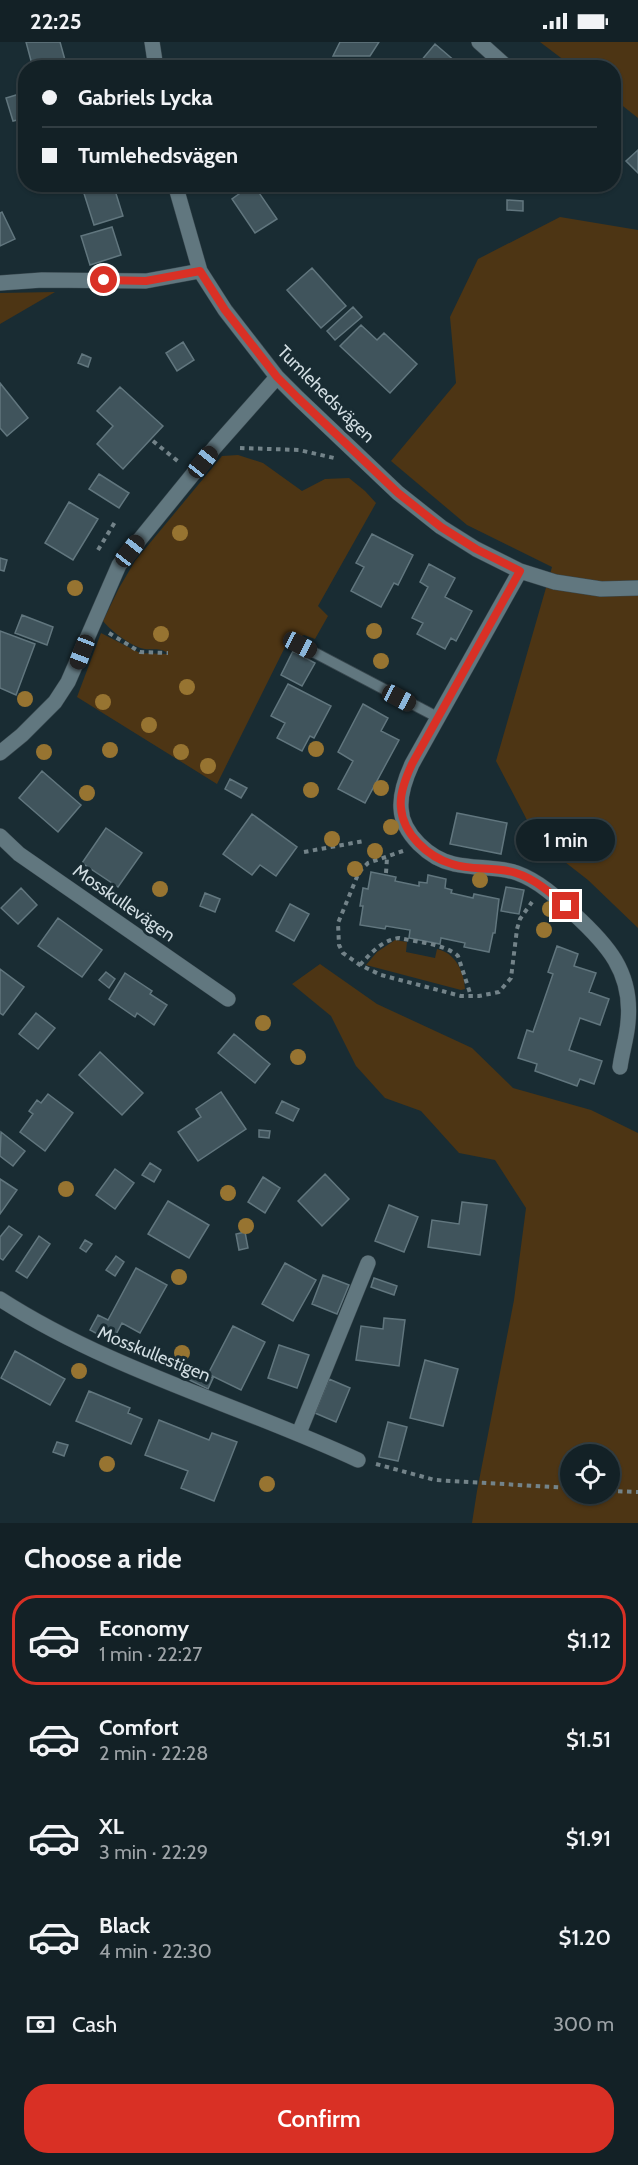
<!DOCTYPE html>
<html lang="en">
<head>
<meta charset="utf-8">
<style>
	:root { --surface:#132126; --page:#1c292e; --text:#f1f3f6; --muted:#9da3a7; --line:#323e43; --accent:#d93025 }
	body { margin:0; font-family:Cabin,sans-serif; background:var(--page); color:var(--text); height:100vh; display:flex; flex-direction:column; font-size:22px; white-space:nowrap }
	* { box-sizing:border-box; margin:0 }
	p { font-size:20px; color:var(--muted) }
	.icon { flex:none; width:33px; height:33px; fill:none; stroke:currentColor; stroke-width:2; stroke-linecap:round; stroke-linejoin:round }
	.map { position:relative; height:1481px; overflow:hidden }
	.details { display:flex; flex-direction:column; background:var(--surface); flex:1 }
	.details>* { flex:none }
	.top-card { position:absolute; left:18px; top:18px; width:603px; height:132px; border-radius:24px; box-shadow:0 2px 4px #0004,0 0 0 2px var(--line); display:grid; align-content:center; height:132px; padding:0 24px; background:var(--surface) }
	.fabs { position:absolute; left:560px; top:1402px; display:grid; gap:12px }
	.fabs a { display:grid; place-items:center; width:60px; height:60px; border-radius:50%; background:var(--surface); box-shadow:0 2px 4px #0004,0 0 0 2px var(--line); font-size:30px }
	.end { position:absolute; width:27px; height:27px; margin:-14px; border:8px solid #d93025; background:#fff; box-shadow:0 0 0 3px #fff }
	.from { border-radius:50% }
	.bubble { position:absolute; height:42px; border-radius:21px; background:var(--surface); box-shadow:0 2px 4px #0004,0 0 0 2px var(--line); font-size:20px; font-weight:600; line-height:42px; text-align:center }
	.car { position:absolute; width:18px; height:36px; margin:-18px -9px; border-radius:8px; box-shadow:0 0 4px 2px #0007; background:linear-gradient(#222 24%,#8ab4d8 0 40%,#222 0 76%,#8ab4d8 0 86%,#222 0) }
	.top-card b { display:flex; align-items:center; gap:21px; height:57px; font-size:22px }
	.top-card b+b { border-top:2px solid var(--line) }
	.top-card i { width:15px; height:15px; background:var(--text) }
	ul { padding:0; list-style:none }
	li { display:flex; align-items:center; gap:18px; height:90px; margin:0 12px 9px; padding:0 12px; border:3px solid transparent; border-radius:24px }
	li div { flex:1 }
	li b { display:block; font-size:22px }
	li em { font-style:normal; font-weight:600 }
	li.active { border-color:var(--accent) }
	li>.icon { width:54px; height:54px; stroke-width:1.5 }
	h2 { padding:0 24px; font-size:27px; line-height:72px }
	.pay { display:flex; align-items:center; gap:15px; height:66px; padding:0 24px; font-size:22px }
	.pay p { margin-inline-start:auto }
	.action { display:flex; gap:12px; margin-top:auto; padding:12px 24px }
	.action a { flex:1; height:69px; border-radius:24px; background:var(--accent); color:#fff; font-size:24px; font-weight:600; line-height:69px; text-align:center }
	.status { display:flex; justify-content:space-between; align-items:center; height:42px; padding:0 30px; background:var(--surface); direction:ltr }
	.status svg { height:16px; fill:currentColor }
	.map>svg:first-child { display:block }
</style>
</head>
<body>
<div class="status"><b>22:25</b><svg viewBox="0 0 49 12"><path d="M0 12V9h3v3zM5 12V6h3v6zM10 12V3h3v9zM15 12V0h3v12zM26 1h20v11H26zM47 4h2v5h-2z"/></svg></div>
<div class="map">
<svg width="638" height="1481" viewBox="0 0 638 1481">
	<rect width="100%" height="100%" fill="#192c33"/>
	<path fill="#4d3514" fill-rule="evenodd" d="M540,0h98v76l-24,-19v-31l-41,-1z
		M560,175l78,13v698l-50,-48 -50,-39 -42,-80 56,-194 -85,-42 -76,-64 65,-78 -6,-66 28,-58z
		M55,250l-55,32v-31z
		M238,413l25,8 39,28 23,-12 24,-1 16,13 11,12 -58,103 10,10 -13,23 -11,-4 -17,8 -70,141 -140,-87 24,-64 39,20 28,1c-6,-7 -14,-4 -23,-5 -13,-2 -34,-18 -42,-28l16,-33 16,-27 87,-105z
		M395,898l12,2 -1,10 29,6 2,-9c19,4 27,23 28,40l-4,1 -95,-25 11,-13z
		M320,922l57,40 95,44 41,40 78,22 47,23v390h-166l5,-32 37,-191 12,-92 -31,-48 -36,-7 -38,-42 -36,-13 -29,-32 -25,-50 -39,-32zM570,1413h39v39h-39z"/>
	<path fill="#40545c" stroke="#61767e" stroke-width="1.5" d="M26,0h34l5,18 -32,8z
		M340,0h39l-9,14h-37z
		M435,2l28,24h-48z
		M83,17l2,9h-32z
		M26,50v26l-13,3 -7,-23z
		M638,108v23l-12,-12z
		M81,142h32l10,32 -29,9z
		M253,142l24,35 -22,14 -23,-34z
		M507,158l16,1v10l-16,-1z
		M2,170l13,27 -15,7v-33z
		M112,185l9,28 -31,10 -9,-29z
		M312,226l34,38 -25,22 -34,-38z
		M353,265l9,10 -27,23 -8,-9z
		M361,283l16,15 7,-7 33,31 -27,29 -50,-47z
		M183,300l11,18 -17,11 -11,-18z
		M82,312l9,4 -3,9 -10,-4z
		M0,341l28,35 -21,18 -7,-8z
		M120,345l43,39 -40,43 -26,-25 16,-18 -16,-15z
		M99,432l30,19 -10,15 -30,-19z
		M69,460l29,17 -25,41 -28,-17z
		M372,492l41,21 -15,30 -4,-2 -13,24 -30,-16 13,-24 -8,-4z
		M0,516l7,2 -3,11 -4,-1z
		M429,522l26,14 -10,19 27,14 -16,30 -5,-3 -6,11 -28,-15 6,-11 -11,-5 16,-31 -8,-5z
		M22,573l31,12 -6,18 -32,-12z
		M0,589l35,13 -19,51 -16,-7z
		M293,609l22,12 -13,23 -21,-11z
		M288,642l43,22 -17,32 -4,-2 -8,15 -25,-13 8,-15 -14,-7z
		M363,662l25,14 -7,13 18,9 -34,63 -27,-14 15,-28 -15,-9z
		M42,729l39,34 -23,27 -39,-34z
		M230,737l17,9 -6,10 -16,-9z
		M457,771l50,10 -6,31 -51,-10z
		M252,772l45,33 -21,29 -16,-11 -8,10 -29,-21z
		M106,786l36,25 -24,34 -36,-24z
		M371,830l25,5 -1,4 24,5v-4l8,1 1,-8 18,4 -1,9 7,2 -1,3 22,5 1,-4 25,5 -4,34h-2l-4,19 -25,-5 1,-4 -24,-5 -1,6 -31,-6 1,-8 -24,-4 -1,3 -25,-4 3,-19h-3l3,-18 5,1z
		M506,845l18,3 -5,24 -18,-3z
		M21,846l16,17 -19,19 -17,-16z
		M205,851l15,6 -5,13 -15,-6z
		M290,862l19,10 -15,27 -18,-10z
		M58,876l44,32 -20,27 -44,-31z
		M557,904l21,8 -4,12 22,7 -7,19 20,7 -9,26 -20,-7 -11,32 33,11 -8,23 -14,-5 -3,7 -42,-15 2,-7 -19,-6 9,-28 6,2 20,-58 -5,-2z
		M0,927l24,18 -21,28 -3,-2z
		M106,930l9,7 -6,9 -10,-8z
		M125,931l27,18 -2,3 17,11 -13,20 -17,-12 -2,4 -26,-18z
		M36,971l19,15 -17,21 -19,-15z
		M234,992l36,30 -15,19 -37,-30z
		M100,1010l43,41 -21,22 -43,-40z
		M221,1050l25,37 -48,32 -20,-29 23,-15 -5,-8z
		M48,1052l25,19 -28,38 -25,-19 13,-18 -4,-3 8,-11 4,3z
		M282,1059l17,8 -6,12 -17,-8z
		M259,1088l11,1 -1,7 -10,-1z
		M1,1090l24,19 -12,15 -13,-10z
		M150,1121l11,7 -7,12 -12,-7z
		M115,1127l19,14 -19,26 -19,-14z
		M325,1132l24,25 -27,27 -24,-25z
		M263,1135l17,11 -15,25 -17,-11z
		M0,1137l17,11 -17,24z
		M168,1159l41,24 -20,33 -41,-24z
		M462,1160l25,3 -7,50 -52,-8 4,-27 27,4z
		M389,1163l29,12 -14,35 -29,-11z
		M9,1184l13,9 -19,25 -3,-2v-21z
		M245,1190l3,16 -9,2 -3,-16z
		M39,1194l11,8 -23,34 -11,-7z
		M85,1198l7,4 -6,8 -6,-4z
		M116,1214l8,6 -9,14 -9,-6z
		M285,1221l31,17 -23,41 -31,-17z
		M136,1226l31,17 -27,48 -18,-10 -10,19 -22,-12 8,-15 10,5z
		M323,1233l26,10 -12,29 -25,-10z
		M374,1236l23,8 -3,9 -23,-8z
		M384,1276l21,2 -6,46 -43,-6 5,-34 22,3z
		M233,1284l32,16 -24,48 -33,-16z
		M279,1303l30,10 -12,33 -29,-10z
		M15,1309l50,28 -15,26 -49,-27z
		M425,1318l33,9 -15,57 -33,-8z
		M188,1324l25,12 -5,11 -25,-12z
		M329,1337l21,9 -14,34 -21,-9z
		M89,1349l41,17 -2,5 14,6 -11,25 -55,-23z
		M159,1378l50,20 3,-7 25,9 -23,59 -33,-13 7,-17 -43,-16z
		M388,1380l19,5 -9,34 -19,-4z
		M57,1400l11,3 -4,11 -11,-4z"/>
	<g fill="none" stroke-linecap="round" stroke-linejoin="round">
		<g stroke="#39484f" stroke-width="12">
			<path id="lane" d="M300,603l139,73"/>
		</g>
		<g stroke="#39484f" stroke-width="16">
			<path id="street" d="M152,0l4,26
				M479,0l29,26
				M175,142l25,87 25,39 52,67 21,21 100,95 43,34 35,22 44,22 35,11 46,7 37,-1
				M0,241l42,-3 104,1 54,-10
				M520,529l-108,193c-6,13 -12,29 -11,44 1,26 29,51 53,56 21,5 43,2 63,9 22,8 39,24 56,40 34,31 60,59 55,109 -1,15 -6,30 -8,45
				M0,711l22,-18 33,-33 13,-20 51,-117 96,-118 62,-70
				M0,794l19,18 209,145
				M0,1257c110,71 240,106 358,161
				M299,1391l69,-170"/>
		</g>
		<path stroke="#738389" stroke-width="4" stroke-dasharray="4.5 4.5" stroke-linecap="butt" d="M153,399l27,22
			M240,406l59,2 35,8
			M98,508l17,-28
			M109,591l31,19 28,1
			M403,809l-35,12 -9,9 -21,51 1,22 4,8 17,12 21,10 80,21h18l20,-4 12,-14 6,-49 3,-10 12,-17
			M304,810l60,-11
			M386,831l1,-15
			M360,923c11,-12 22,-25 39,-27 18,4 46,6 59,18l13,40
			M376,1422l59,16 135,8
			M609,1449l29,1"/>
		<use href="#lane" stroke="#61777f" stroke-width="10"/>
		<use href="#street" stroke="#61777f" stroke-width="15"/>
	</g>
	<g fill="#977431">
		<circle cx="180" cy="491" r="8"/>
		<circle cx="75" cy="546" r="8"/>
		<circle cx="374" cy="589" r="8"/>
		<circle cx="161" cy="592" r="8"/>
		<circle cx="381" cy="619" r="8"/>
		<circle cx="187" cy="645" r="8"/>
		<circle cx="25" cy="657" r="8"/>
		<circle cx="103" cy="660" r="8"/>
		<circle cx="149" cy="683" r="8"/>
		<circle cx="316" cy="707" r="8"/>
		<circle cx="110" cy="708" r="8"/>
		<circle cx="44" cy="710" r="8"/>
		<circle cx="181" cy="710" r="8"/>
		<circle cx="208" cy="724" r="8"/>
		<circle cx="381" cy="746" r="8"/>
		<circle cx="311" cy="748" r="8"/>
		<circle cx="87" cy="751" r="8"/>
		<circle cx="391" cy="785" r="8"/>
		<circle cx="332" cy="797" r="8"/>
		<circle cx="375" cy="809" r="8"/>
		<circle cx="355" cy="827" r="8"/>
		<circle cx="480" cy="838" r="8"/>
		<circle cx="160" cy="847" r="8"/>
		<circle cx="550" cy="867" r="8"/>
		<circle cx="544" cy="888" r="8"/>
		<circle cx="263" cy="981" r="8"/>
		<circle cx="298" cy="1015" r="8"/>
		<circle cx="66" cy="1147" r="8"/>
		<circle cx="228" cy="1151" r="8"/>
		<circle cx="246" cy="1184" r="8"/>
		<circle cx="179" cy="1235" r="8"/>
		<circle cx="182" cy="1311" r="8"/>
		<circle cx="79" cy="1329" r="8"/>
		<circle cx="107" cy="1422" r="8"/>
		<circle cx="267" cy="1442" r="8"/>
	</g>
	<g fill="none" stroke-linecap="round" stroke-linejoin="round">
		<path stroke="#d93025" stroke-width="8" d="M104,238l42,1 54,-10 25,39 52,67 21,21 100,95 43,34 35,22 44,22 -108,193c-6,13 -13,30 -11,44 2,26 27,49 51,56 20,7 43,2 64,9 19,6 35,20 50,33"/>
	</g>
	<g text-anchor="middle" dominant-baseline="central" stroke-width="6" stroke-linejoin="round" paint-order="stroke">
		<g font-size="18" fill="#d1dde2" stroke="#192c33">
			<text transform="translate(326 352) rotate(45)">Tumlehedsvägen</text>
			<text transform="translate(124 861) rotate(35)">Mosskullevägen</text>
			<text transform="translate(154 1312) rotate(22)">Mosskullestigen</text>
		</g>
	</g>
</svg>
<div class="fabs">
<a><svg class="icon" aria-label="locate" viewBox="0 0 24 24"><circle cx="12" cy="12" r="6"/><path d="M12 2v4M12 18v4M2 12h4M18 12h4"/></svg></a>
</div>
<i class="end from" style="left:104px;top:238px"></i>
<i class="end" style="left:566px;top:864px"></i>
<div class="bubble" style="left:516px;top:777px;width:99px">1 min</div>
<i class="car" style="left:203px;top:420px;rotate:39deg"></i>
<i class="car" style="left:130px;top:509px;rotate:38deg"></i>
<i class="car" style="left:300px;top:603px;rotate:118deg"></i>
<i class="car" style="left:82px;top:610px;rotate:201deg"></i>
<i class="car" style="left:399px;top:656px;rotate:118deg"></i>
<div class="top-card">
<b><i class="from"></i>Gabriels Lycka</b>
<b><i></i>Tumlehedsvägen</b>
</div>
</div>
<section class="details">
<h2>Choose a ride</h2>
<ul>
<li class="active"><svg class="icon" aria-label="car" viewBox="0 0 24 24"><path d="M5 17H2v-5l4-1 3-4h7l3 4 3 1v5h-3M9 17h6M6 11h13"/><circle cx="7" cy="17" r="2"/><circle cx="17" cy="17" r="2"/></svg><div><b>Economy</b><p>1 min · 22:27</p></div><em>$1.12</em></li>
<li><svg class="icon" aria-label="car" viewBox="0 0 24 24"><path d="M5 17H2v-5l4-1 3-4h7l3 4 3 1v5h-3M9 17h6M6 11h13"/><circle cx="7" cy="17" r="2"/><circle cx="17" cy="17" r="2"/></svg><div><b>Comfort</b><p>2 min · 22:28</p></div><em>$1.51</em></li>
<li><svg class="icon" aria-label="car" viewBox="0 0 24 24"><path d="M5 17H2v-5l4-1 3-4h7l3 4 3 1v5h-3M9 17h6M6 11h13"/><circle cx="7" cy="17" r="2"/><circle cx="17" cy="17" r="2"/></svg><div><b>XL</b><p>3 min · 22:29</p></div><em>$1.91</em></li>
<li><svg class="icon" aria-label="car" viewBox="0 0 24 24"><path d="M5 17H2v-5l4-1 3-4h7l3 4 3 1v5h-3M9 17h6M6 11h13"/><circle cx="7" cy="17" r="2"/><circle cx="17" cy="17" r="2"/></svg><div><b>Black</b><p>4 min · 22:30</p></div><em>$1.20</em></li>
</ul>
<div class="pay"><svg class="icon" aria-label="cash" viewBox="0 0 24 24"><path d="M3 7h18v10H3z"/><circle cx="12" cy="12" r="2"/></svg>Cash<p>300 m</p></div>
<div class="action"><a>Confirm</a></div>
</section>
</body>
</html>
